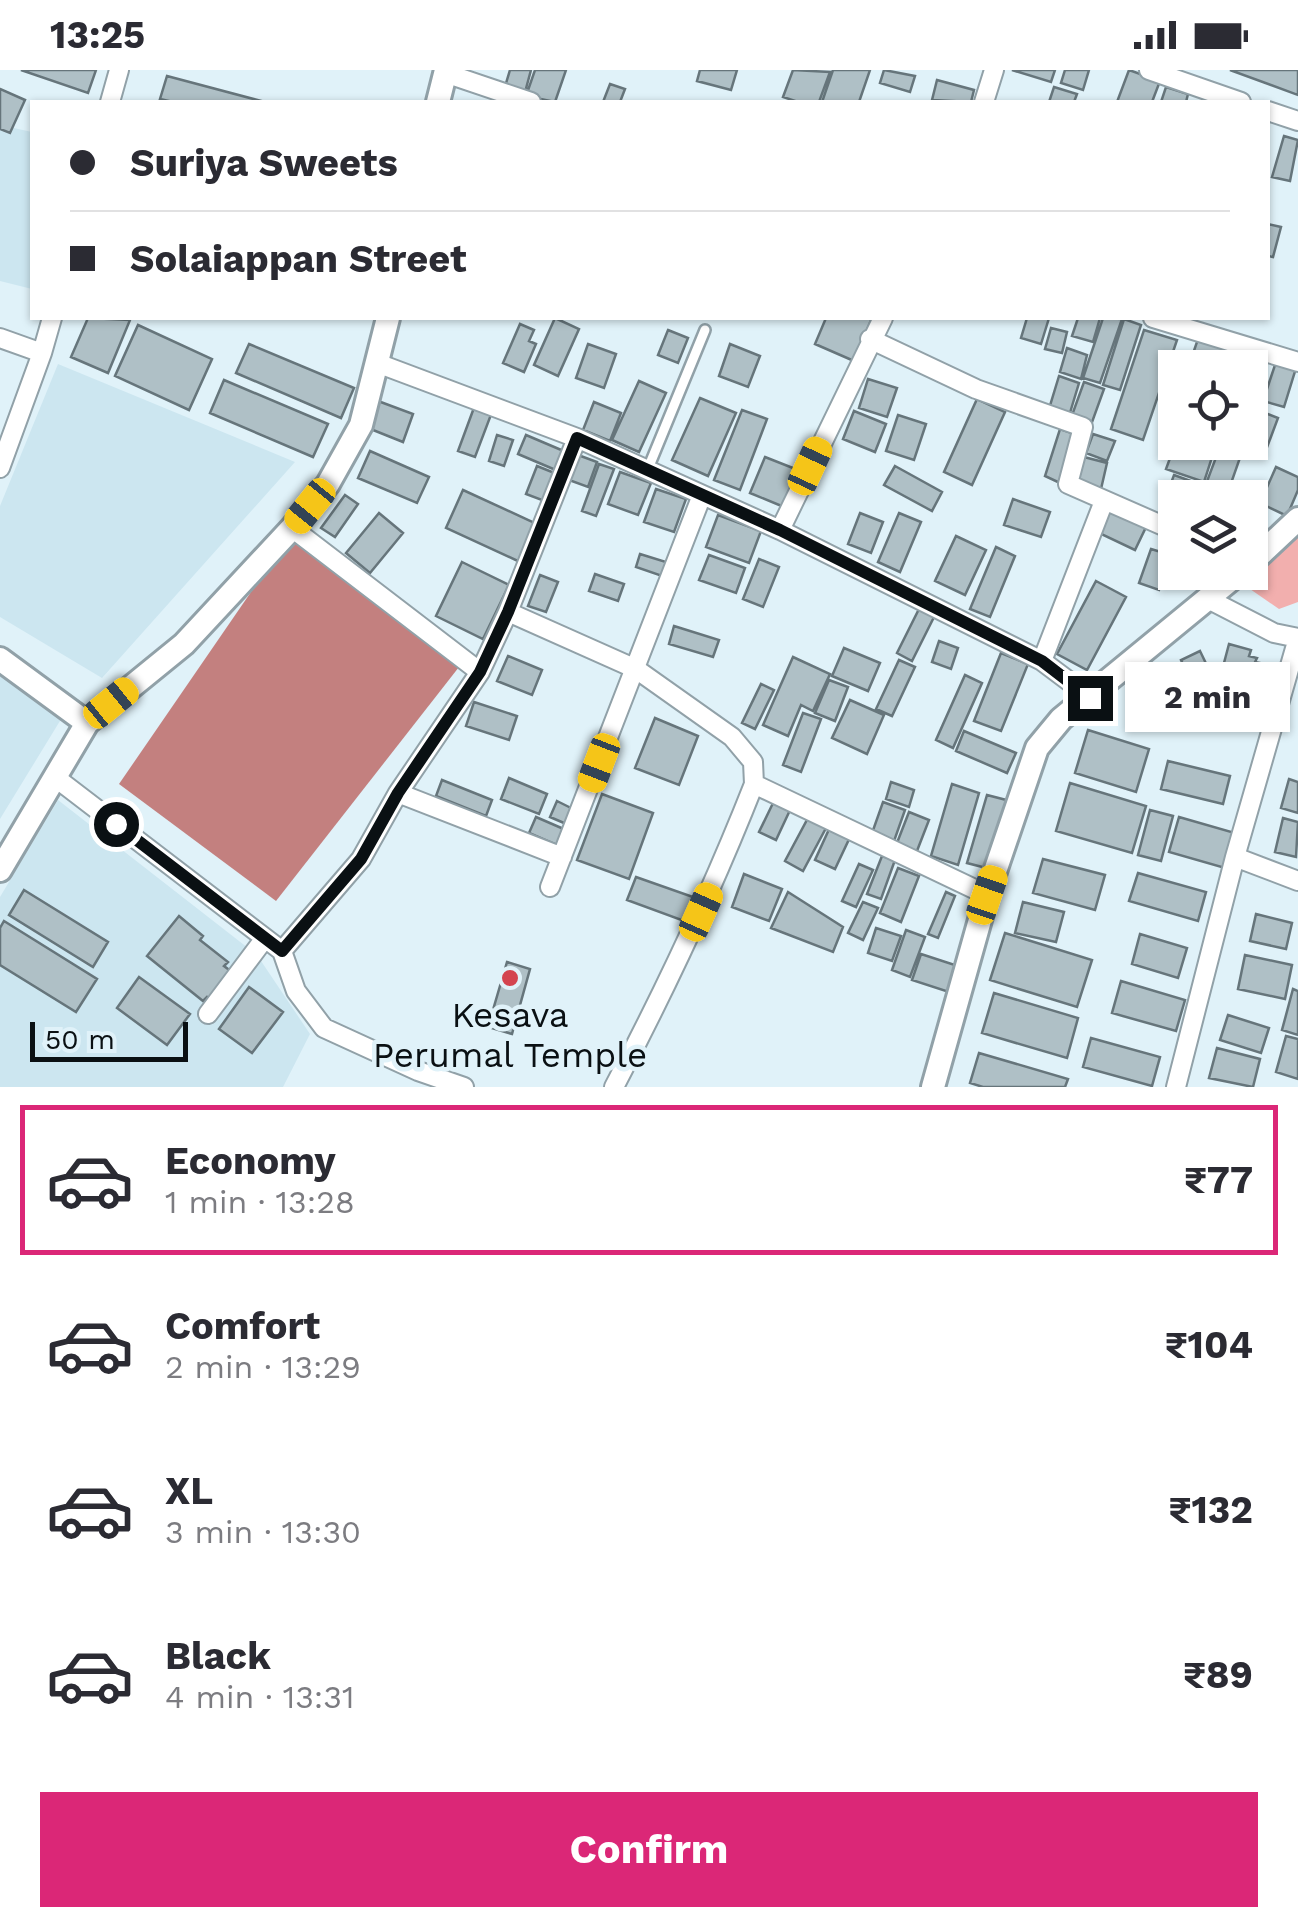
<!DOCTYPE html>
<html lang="en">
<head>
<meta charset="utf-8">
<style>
	:root { --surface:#fff; --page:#f7f7f7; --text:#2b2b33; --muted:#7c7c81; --line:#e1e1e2; --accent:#db2777 }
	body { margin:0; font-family:"Work Sans",sans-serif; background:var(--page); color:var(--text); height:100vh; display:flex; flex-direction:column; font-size:38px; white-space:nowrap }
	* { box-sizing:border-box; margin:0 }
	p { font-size:32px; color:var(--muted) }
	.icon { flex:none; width:55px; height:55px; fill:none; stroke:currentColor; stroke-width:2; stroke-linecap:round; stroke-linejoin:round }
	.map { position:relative; height:1017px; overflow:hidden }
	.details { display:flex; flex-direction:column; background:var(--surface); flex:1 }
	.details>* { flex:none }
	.guide { position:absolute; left:30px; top:30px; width:1240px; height:220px; border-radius:0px; box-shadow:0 2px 8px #0004; display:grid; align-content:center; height:220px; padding:0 40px; background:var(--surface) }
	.controls { position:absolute; left:1158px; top:280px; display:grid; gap:20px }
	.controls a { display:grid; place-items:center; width:110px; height:110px; border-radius:0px; background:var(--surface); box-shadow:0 2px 8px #0004; font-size:50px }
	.scale { position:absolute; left:30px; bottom:25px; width:158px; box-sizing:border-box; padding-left:10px; border:5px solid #0a1013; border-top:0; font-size:28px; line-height:35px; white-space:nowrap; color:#0a1013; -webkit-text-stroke:8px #e0f2f9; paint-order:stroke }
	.end { position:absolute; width:45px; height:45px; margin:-22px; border:12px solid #0a1013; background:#fff; box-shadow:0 0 0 5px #fff }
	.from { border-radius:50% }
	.bubble { position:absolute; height:70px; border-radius:0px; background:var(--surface); box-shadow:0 2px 8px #0004; font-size:32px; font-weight:700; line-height:70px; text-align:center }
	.car { position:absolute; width:30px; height:60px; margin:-30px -15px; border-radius:12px; box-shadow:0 0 8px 2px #0007; background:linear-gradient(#f5c518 24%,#345 0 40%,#f5c518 0 76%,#345 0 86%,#f5c518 0) }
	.guide b { display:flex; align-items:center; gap:35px; height:95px; font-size:38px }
	.guide b+b { border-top:2px solid var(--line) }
	.guide i { width:25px; height:25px; background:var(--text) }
	ul { padding:18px 0 0; list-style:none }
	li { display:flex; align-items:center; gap:30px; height:150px; margin:0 20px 15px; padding:0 20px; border:5px solid transparent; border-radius:0px }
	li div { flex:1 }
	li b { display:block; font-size:38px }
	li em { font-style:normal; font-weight:700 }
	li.selected { border-color:var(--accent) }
	li>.icon { width:90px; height:90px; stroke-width:1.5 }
	.primary-button { display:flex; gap:20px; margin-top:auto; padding:20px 40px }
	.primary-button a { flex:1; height:115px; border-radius:0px; background:var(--accent); color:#fff; font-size:40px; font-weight:700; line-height:115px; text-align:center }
	.status { display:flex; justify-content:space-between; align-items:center; height:70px; padding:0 50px; background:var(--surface); direction:ltr }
	.status svg { height:28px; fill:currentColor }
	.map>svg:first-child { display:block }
</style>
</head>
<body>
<div class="status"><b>13:25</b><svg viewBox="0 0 49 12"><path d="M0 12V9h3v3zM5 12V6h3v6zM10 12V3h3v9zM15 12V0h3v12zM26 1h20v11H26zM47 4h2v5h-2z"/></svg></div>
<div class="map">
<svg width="1298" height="1017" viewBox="0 0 1298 1017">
	<rect width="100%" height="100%" fill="#e0f2f9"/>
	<path fill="#cce6f0" d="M0,55l32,7v157l-32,-8z
		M58,294l237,98 -193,216 -102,-61v-111z
		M0,606l63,40 -63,103z
		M58,730l199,155 53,79 -27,53h-283v-190z"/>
	<path fill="#f2afae" d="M1298,457v75l-19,7 -29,-20v-13z"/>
	<path fill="#c3807f" d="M291,464l168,133 -183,234 -157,-117z"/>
	<path fill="#afc0c6" stroke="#66757b" stroke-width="2.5" d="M21,0h75l-8,23z
		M510,0h21l-7,26 -20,-6z
		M535,0h31l-11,32 -29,-6z
		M700,0h37l-6,20 -34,-9z
		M793,0l37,2 -11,30h-21l-15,-5z
		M833,0h37l-11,32h-37z
		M884,0l31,6 -5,16 -30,-9z
		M1012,0h43l-4,12z
		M1065,0h24l-6,20 -22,-7z
		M1129,0l31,11 -8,21h-35z
		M1230,0h68v25z
		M167,6l98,26h-92l-13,-3z
		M937,10l37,10 -3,12 -39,-2z
		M610,14l15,5 -5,13h-17z
		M1054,17l23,7 -3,8h-25z
		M1166,17l22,7 -2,8h-25z
		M0,19l25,11 -15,33 -10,-4z
		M1284,66l14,4 -8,41 -18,-4z
		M1268,154l13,3 -8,30 -5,-1z
		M88,248l42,2 -22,53 -37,-16z
		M555,248l24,11 -21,47 -24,-11z
		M826,248h46l-18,43 -39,-17z
		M1027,248h22l-8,26 -20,-6z
		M1078,248h22l-7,24 -21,-6z
		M1103,248l19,1 -22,64 -17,-5z
		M1124,249l17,6 -21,65 -17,-5z
		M520,254l14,6 -5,11 7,3 -12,28 -21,-9z
		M138,255l74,34 -23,51 -74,-34z
		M1051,258l16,4 -5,21 -17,-4z
		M668,260l20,8 -10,25 -20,-8z
		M1144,260l33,10 -34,100 -32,-11z
		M1198,269l36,12 -5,17h-41z
		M249,274l105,44 -13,30 -105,-45z
		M588,274l28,10 -12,34 -28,-10z
		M730,274l30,12 -12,31 -29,-11z
		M1067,278l20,7 -6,24 -21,-7z
		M1276,292l20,6 -12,39 -21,-6z
		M1059,306l20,7 -10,33 -20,-7z
		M868,309l29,9 -10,29 -28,-9z
		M224,310l104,44 -15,33 -103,-44z
		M639,311l27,12 -27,59 -27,-12z
		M1084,312l20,7 -13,36 -20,-7z
		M700,328l36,15 -28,63 -36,-16z
		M977,329l28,13 -33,73 -28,-13z
		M378,331l35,13 -10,28 -35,-14z
		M594,332l27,11 -11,28 -27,-11z
		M475,335l17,7 -17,45 -17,-6z
		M742,340l25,9 -27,71 -26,-10z
		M854,341l32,13 -11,28 -32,-13z
		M1260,341l18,7 -15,40 -18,-7z
		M898,345l28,9 -12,36 -28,-9z
		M1060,359l18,6 -18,48 -15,-7z
		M1093,364l22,7 -8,20 -21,-8z
		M497,365l16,5 -9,26 -15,-5z
		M526,365l40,17 -8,19 -40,-17z
		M1176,372h41l-13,40 -38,-13z
		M1221,374l21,8 -14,40 -22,-8z
		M370,381l59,26 -12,26 -59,-25z
		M578,385l19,7 -9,25 -19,-7z
		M765,387l33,13 -14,37 -34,-14z
		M1084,387l23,6 -6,26 -23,-6z
		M599,394l15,5 -18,47 -14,-5z
		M537,396l20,8 -10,28 -21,-8z
		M895,396l47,26 -10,19 -48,-26z
		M1276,397l22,10v13l-11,26 -27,-13z
		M620,402l31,11 -13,32 -30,-11z
		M1174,405l25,9 -5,14h-19v21l-15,-6z
		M656,419l30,10 -12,33 -30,-10z
		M463,420l74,34 -17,38 -74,-34z
		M345,425l13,9 -23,33 -14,-9z
		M1013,429l37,13 -9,25 -37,-12z
		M1111,438l36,17 -12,25 -36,-17z
		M379,443l24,20 -33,40 -24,-20z
		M860,443l23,9 -12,31 -23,-9z
		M899,443l22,9 -21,50 -22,-10z
		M718,445l43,16 -12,32 -43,-16z
		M956,466l30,14 -21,45 -30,-14z
		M996,477l19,9 -25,61 -20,-8z
		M1151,479l20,6 -12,35 -20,-7z
		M640,484l26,8 -4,14 -26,-9z
		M709,485l36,13 -9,25 -37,-13z
		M759,489l20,8 -16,40 -20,-8z
		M462,492l47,23 -26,54 -47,-23z
		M595,504l29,10 -6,17 -29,-10z
		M540,505l18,7 -12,30 -18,-6z
		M1096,511l30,16 -39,73 -30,-16z
		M919,539l15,8 -22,44 -15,-8z
		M674,556l45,14 -6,17 -44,-13z
		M939,571l19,7 -7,21 -19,-7z
		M1229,574l22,6 -2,6 8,2 -2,4 14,3 -1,5 9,2 -5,19 -52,-13z
		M844,578l36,15 -12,28 -36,-15z
		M1200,581l12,25 -19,9 -12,-25z
		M1001,583l27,11 -27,67 -27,-10z
		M508,586l34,14 -10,25 -35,-14z
		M793,587l37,17 -17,37 -12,-6 -13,31 -25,-11z
		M899,590l16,7 -23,49 -16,-7z
		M1165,595l18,32 -18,11 -19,-32z
		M965,605l17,8 -29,65 -17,-8z
		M829,610l19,7 -13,34 -20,-8z
		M761,614l13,6 -19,39 -13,-6z
		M850,630l34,15 -17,39 -35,-16z
		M474,632l43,14 -8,24 -43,-14z
		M803,643l18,6 -20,53 -18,-7z
		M655,648l43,18 -19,49 -44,-17z
		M1088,660l61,19 -13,43 -61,-19z
		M964,661l52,22 -9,20 -51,-22z
		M1168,691l62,15 -7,28 -62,-15z
		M509,708l38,16 -8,20 -38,-15z
		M1289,709l9,3v31l-17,-5z
		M442,710l50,20 -6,16 -50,-20z
		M891,712l23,8 -5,17 -23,-8z
		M1070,713l76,23 -14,47 -76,-22z
		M952,714l27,9 -21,72 -27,-9z
		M602,724l51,19 -24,66 -52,-19z
		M987,725l27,7 -20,68 -27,-7z
		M557,731l20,10 -6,15 -21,-9z
		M774,731l17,7 -15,32 -17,-8z
		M883,732l22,8 -12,34 -22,-8z
		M1150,740l23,6 -12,45 -23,-6z
		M909,742l20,8 -14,36 -20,-8z
		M536,747l30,13 -7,16 -30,-13z
		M1179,747l56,16 -10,35 -56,-16z
		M808,748l18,10 -23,43 -18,-10z
		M1283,748l15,4 -2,35 -21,-5z
		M831,755l20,10 -16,34 -20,-9z
		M882,786l13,4 -14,39 -14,-5z
		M1043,789l62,16 -10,35 -62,-17z
		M859,794l14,6 -17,37 -14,-6z
		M898,798l21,8 -18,46 -21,-9z
		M1138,803l68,19 -8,29 -69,-20z
		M744,804l38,15 -13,32 -37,-14z
		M636,807l57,20 -9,24 -57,-21z
		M24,820l84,52 -15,25 -84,-52z
		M788,822l55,35 -10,25 -62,-24z
		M946,822l9,4 -17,42 -10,-4z
		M863,832l15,6 -15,32 -15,-7z
		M1023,832l41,10 -8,30 -41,-9z
		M1256,844l36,9 -6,26 -36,-8z
		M179,846l24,20 -3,4 28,22 -4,4 12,9 -22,28 -7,-6 -4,4 -56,-45z
		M4,851l93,58 -21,33 -76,-47v-37z
		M876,858l25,8 -9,25 -24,-8z
		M906,860l19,7 -15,40 -18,-7z
		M1005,863l87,27 -15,47 -87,-27z
		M1140,864l47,14 -9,30 -46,-14z
		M921,884l40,13 -9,26 -40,-13z
		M1245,885l47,10 -7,34 -47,-10z
		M507,892l23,7 -18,65 -24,-7z
		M139,907l51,37 -23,31 -50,-37z
		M1121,911l64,19 -9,31 -64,-18z
		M249,917l34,25 -31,41 -33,-24z
		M1293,919l5,2v44l-16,-5z
		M994,923l84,25 -11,40 -85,-25z
		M1228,945l41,13 -8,25 -41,-13z
		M1286,966l12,3v40l-22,-7z
		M1091,968l69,19 -8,29 -69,-19z
		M1217,978l43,11 -7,28 -44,-9z
		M979,983l89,26 -3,8h-82l-13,-4z"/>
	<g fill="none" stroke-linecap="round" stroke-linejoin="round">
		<g stroke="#91a1a8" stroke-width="14">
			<path id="service" d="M647,401l58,-141"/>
		</g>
		<g stroke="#91a1a8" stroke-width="22">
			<path id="minor" d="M1149,0l92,32
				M445,3l86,29
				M110,32l9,-32
				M984,32l10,-32
				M1268,41l30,10
				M1153,248l145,44
				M0,268l42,15
				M870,269l106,50 107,38 -15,57 107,47
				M377,293l200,75 203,92 262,131 48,36
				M0,398l42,-115 10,-35
				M292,458l188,144
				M780,460l103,-212
				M1206,528l68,35 24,5
				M508,542l128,57 96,68 21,25 1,22 233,111
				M1042,591l62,-160
				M56,708l226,173 14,40 28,37 94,43 46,16
				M398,723l164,64
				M1235,787l63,24
				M550,817l152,-392
				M282,881l79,-92 37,-66 82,-121 28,-60 69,-174
				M208,944l57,-76
				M614,1017c52,-99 99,-199 140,-303
				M1176,1017l59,-230 63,-219"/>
		</g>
		<g stroke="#91a1a8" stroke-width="28">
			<path id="tertiary" d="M438,32l8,-32
				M1250,494l48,-45
				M0,589l87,64
				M0,800l87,-147 97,-79 108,-116 36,-44 33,-59 27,-107
				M933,1017l54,-192 50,-147 24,-29 179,-147"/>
		</g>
		<use href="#service" stroke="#fff" stroke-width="9"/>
		<use href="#minor" stroke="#fff" stroke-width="18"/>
		<use href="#tertiary" stroke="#fff" stroke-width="22"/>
	</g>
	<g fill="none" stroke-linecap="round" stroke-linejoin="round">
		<path stroke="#0a1013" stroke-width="12" d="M116,754l166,127 79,-92 37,-66 82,-121 28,-60 69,-174 203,92 262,131 48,37"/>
	</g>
	<circle fill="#d4444f" stroke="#e0f2f9" stroke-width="4" cx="510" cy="908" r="10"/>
	<g text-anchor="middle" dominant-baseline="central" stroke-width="9" stroke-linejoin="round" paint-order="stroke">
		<g font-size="35" fill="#0a1013" stroke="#e0f2f9">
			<text x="510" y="945">Kesava<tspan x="510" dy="40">Perumal Temple</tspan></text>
		</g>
	</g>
</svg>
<div class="controls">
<a><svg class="icon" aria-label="locate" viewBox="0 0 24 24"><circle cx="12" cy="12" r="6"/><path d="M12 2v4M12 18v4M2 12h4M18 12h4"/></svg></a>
<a><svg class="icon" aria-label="layers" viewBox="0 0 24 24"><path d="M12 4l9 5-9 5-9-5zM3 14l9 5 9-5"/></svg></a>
</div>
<div class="scale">50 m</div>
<i class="end from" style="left:116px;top:754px"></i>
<i class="end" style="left:1090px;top:628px"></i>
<div class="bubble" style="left:1125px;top:592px;width:165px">2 min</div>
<i class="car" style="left:810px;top:396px;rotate:25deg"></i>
<i class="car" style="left:310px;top:436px;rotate:219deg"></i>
<i class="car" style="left:111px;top:633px;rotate:51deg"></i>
<i class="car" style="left:599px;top:693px;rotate:201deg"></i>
<i class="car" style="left:987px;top:825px;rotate:19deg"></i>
<i class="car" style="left:701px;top:842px;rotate:24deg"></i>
<div class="guide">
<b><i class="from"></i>Suriya Sweets</b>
<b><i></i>Solaiappan Street</b>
</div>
</div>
<section class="details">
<ul>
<li class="selected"><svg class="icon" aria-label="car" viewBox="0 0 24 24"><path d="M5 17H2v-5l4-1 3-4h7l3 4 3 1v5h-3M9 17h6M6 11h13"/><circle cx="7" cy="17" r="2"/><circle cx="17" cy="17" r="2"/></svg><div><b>Economy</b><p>1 min · 13:28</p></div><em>₹77</em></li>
<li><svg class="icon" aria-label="car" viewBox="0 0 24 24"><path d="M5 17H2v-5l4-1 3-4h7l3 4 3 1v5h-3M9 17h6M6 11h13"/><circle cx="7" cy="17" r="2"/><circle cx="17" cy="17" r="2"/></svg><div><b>Comfort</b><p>2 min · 13:29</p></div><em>₹104</em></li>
<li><svg class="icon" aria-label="car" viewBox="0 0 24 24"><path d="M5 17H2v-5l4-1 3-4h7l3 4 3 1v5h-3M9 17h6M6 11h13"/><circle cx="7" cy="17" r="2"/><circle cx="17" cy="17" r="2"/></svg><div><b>XL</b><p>3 min · 13:30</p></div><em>₹132</em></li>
<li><svg class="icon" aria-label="car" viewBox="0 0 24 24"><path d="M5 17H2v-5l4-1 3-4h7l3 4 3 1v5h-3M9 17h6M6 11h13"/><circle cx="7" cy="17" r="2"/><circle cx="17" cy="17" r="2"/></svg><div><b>Black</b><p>4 min · 13:31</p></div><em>₹89</em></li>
</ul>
<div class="primary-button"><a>Confirm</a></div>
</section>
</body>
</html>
